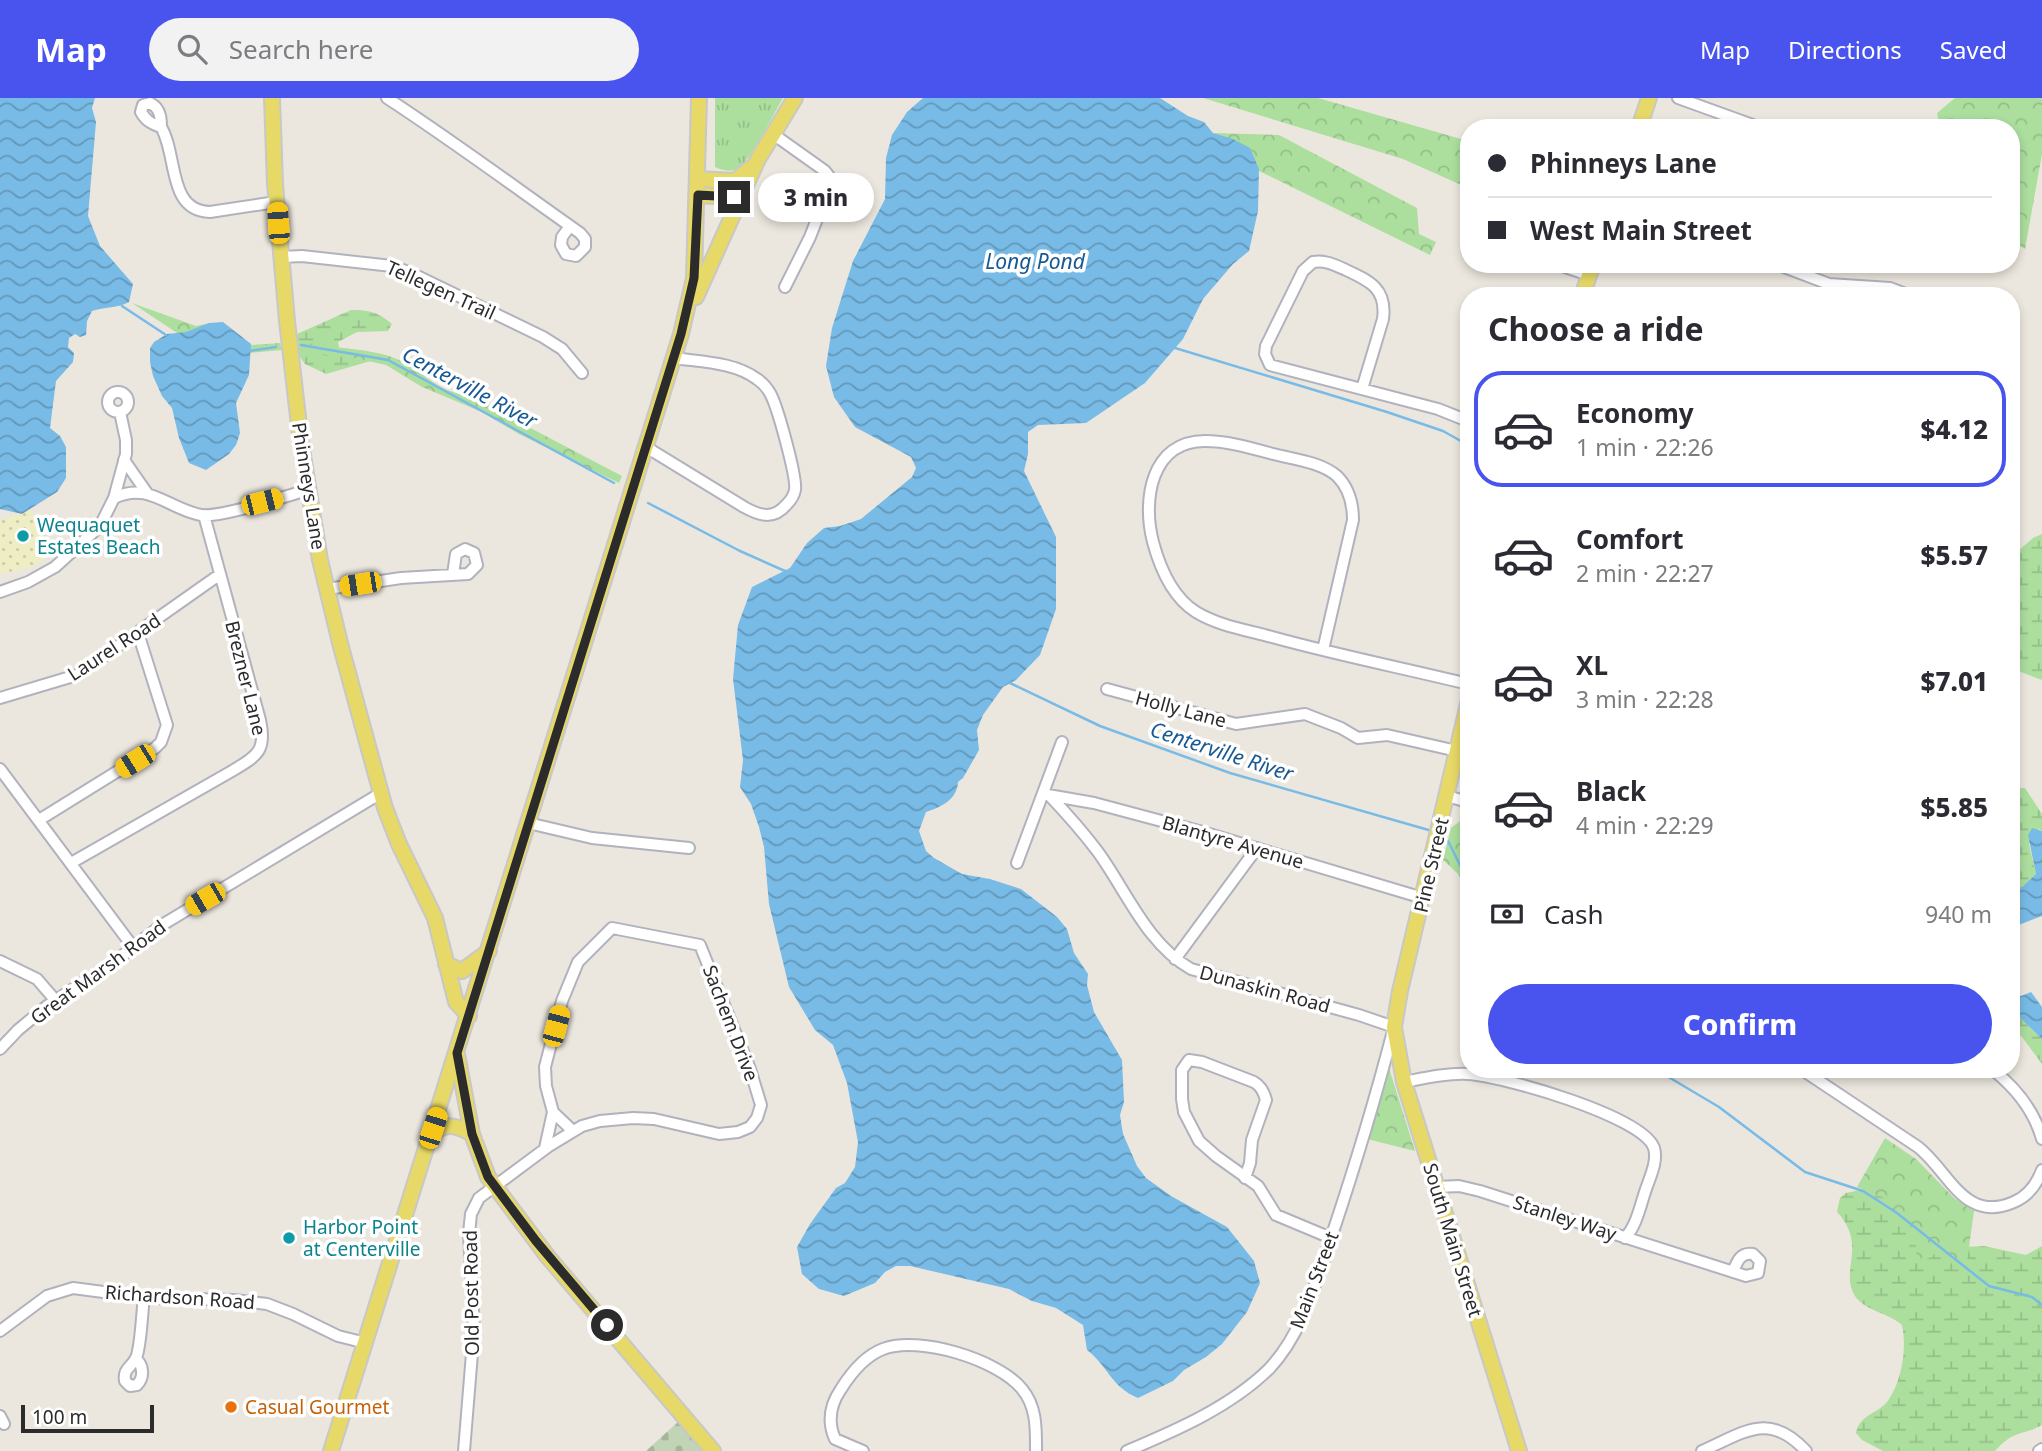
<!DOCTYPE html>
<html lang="en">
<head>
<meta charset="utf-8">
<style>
	:root { --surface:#fff; --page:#f2f2f3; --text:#2b2b33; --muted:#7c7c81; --line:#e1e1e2; --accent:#4953ee }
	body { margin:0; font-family:"Noto Sans",sans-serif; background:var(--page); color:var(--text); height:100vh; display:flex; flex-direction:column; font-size:26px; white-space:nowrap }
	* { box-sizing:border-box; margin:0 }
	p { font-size:23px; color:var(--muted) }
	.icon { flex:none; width:38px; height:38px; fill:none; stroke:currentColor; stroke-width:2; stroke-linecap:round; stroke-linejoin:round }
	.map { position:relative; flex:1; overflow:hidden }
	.sheet { position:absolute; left:1460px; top:189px; width:560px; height:791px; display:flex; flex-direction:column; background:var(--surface); border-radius:28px; box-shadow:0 4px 10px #0003 }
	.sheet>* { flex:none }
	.hud { position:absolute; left:1460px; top:21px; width:560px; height:154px; border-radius:28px; box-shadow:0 4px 10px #0003; display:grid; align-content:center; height:154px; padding:0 28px; background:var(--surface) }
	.scale { position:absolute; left:21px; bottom:18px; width:133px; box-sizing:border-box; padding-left:7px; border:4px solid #2b2b2b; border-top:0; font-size:19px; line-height:24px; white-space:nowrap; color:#2b2b2b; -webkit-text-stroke:5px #fff; paint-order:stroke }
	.end { position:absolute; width:32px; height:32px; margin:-16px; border:9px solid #2b2b2b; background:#fff; box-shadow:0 0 0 4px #fff }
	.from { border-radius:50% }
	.bubble { position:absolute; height:49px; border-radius:24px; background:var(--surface); box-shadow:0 4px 10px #0003; font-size:23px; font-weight:800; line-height:49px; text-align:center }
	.car { position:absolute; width:21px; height:42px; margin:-21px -10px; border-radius:9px; box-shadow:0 0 5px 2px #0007; background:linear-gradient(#f5c518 24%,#345 0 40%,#f5c518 0 76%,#345 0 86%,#f5c518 0) }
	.hud b { display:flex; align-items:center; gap:24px; height:66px; font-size:26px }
	.hud b+b { border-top:2px solid var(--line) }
	.hud i { width:18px; height:18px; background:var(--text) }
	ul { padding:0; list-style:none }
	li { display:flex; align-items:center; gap:21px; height:116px; margin:0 14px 10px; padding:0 14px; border:4px solid transparent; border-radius:28px }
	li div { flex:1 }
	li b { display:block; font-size:26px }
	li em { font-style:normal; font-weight:800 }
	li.current { border-color:var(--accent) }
	li>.icon { width:63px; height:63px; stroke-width:1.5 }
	h2 { padding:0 28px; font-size:32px; line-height:84px }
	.pay { display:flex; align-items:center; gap:18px; height:77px; padding:0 28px; font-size:26px }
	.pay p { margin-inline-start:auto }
	.button { display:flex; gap:14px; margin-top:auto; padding:14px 28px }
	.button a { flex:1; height:80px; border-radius:42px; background:var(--accent); color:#fff; font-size:28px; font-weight:800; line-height:80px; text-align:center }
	header { display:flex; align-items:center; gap:42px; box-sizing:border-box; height:98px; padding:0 35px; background:var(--accent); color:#fff }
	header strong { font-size:33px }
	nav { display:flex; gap:38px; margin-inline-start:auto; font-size:24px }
	.search { width:490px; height:63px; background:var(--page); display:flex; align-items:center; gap:18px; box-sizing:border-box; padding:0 24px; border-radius:38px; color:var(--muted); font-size:26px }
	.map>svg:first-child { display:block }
</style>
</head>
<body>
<header>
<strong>Map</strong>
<div class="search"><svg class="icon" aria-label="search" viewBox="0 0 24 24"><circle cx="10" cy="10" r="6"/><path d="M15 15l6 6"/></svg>Search here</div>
<nav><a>Map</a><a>Directions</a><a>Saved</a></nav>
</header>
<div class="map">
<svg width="2042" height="1353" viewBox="0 0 2042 1353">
	<defs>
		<pattern id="grass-tufts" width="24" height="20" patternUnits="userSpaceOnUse" patternTransform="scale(1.75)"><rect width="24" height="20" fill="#acde9e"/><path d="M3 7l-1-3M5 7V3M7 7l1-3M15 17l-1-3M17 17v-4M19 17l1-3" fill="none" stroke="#94bf88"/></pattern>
		<pattern id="wetland-marsh" width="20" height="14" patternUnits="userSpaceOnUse" patternTransform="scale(1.75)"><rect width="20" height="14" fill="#acde9e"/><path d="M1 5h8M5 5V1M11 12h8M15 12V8" fill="none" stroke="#94bf88"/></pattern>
		<pattern id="sand-dots" width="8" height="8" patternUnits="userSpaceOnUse" patternTransform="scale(1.75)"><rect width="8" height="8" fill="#eeedc3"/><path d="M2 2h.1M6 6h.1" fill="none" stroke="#cccba8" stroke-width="1.8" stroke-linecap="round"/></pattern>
		<pattern id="cemetery-stones" width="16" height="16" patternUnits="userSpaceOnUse" patternTransform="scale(1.75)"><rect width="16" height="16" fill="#c1d4b6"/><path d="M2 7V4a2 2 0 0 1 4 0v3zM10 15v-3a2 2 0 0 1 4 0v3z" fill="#a6b69d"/></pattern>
		<pattern id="park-crowns" width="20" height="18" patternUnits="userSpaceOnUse" patternTransform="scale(1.75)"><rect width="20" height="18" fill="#acde9e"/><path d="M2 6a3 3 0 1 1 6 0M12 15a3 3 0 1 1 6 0" fill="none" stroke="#94bf88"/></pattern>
		<pattern id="water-waves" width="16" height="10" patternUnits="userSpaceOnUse" patternTransform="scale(1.75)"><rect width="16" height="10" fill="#78bbe6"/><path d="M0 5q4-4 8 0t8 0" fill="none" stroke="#6398bb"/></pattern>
	</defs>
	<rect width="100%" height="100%" fill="#ece7de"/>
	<path fill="url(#grass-tufts)" d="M715,0h68c-9,15 -31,59 -42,68 -8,7 -18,5 -26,1z"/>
	<path fill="url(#wetland-marsh)" d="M351,212c18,0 27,2 41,14l-4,7 -31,1 -19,10 1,6 35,6v6l-48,14 -21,-10 -6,-8 -5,-16 3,-6z
		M2042,436v146l-21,-8 -10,-12v-103l22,-19z
		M2019,690h6l17,26v17l-3,-2 -10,15 7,30 -14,13h-11v-93z
		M2011,911l31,30v25l-20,-27 -11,-10z
		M1865,1091l23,5 75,53 21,-1 42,9 16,-9v179c-23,12 -27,4 -47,26h-112l-21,-11 -6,-7c3,-18 21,-19 31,-31 15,-20 20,-53 15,-77 -13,-12 -37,-14 -47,-29 -16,-26 13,-51 -18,-84l3,-14 6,-5z"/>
	<path fill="url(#sand-dots)" d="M30,411l25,43 -24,15 -31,7v-53z"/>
	<path fill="url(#cemetery-stones)" d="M680,1322l26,31h-60z"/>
	<path fill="url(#park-crowns)" d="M1203,0h115l150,43v47l-65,-29z
		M1955,0h87v56l-17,95 -14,-9v-112h-71l-3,-15z
		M1215,35l64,2 138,73 2,26 17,8 -6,13 -175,-86 -43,-29z
		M132,205l64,23 14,-3 17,5 25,17 28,-2 2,7 -33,3 -63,-14z
		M315,245c27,7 58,5 84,17 17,7 29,21 46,29 18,8 32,6 49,20l128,67 -3,7 -100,-49 -37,-22 -60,-25 -36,-22 -40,-9h-19l-14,-4 -15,3 -1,-9z
		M1460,723l8,2v68l-10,-17 -15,-14 8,-32z
		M1389,970l26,83 -48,-12z
		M1885,1040l31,21 38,39 20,13 -7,51 -17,-3 -4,-12 -22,14 -8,-5c3,-12 -9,-34 -19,-40l-5,-15 -35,-14z"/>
	<path fill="url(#water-waves)" d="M0,0h95l-3,10 4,14 -8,94 12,30 33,38 -4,18c-11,6 -25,5 -37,9l-5,10 -1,14 -6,2 -5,-3 -6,4 -1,9 6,6 -1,9 -17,19 -6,47 10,8 6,11v31l-9,14 -35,22 -22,-5z
		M923,0h237l28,18 16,6 9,11 20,6 17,9 9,21 -1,42 -9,40 -16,13 -30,35 -20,40 -38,44 -59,40 -48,2 -10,7v22l-4,17 32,66v72l-16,46 -24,25 -13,7 -20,28 -6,15 2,20 -16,28 -5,4c-1,18 -17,25 -32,30l-7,19 7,20 8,7 28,16 28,5 31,10 36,28 10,12 7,24 14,21 -1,11 7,27 28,48 2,42 -4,13 3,19 14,32 9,12 25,18 56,31 27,34 6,22 -13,29 -25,32 -16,13 -22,13 -11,11 -35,17c-27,-11 -30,-32 -51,-48l-4,-25 -27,-17 -24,-7 -23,-12 -99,-23h-14l-11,6 -10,11 -31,13 -25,-7 -17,-15 -5,-27 13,-23 26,-36 9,-5 10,-16 3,-25 -11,-59 -14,-38 -18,-15 -26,-43 -20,-83 -5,-57 -5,-20 -8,-23 -11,-17 3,-27 -10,-81 5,-54 14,-38 38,-19 17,-25 17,-15 16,-2 21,-7 51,-42 4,-9 -5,-11 -56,-30 -21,-30 -8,-31 6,-38 21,-67 32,-62 1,-41 6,-23 15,-23z
		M223,224l28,22 -2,31 -13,28 4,30 -4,12 -7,9 -23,16 -17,-7 -10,-25 -7,-30 -10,-12 -9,-20 -3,-14v-14l4,-6 13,-8 19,-2 23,-9z
		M2032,730l10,3v85l-31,12v-41h11l14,-13 -8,-39z
		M2011,890l10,8 10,-4 11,15v32l-31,-30z"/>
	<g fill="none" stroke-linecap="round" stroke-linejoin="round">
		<path stroke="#78bbe6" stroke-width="2.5" d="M122,208l44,29
			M301,247l87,15 226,123
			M1175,250l212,64 56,19 25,14
			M249,253l27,-4
			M648,405l92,48 45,20
			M1010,585l90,43 130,47 202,58
			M1448,743l20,40
			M1655,971l64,38 86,65 58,19 34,22 92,73 43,11 10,8"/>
		<g stroke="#b1b2bd" stroke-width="14">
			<path id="minor" d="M387,0c66,43 129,90 193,135l5,6v8l-9,9 -10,-2 -5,-9 1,-8 8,-11
				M1678,0l83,30
				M161,29c0,-10 -1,-19 -11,-24l-7,2 -2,7c5,9 11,12 20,15 17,28 6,84 49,85l66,-10
				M773,36l52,37 7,9 -22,57 -25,50
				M281,159l21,-1 90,10 19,7 132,64 19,12 20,24
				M1556,166l33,11
				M1776,166l53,20 61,4 21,8
				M1362,291l21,-70c4,-30 -13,-38 -37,-49 -11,-5 -20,-10 -33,-8l-10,9 -37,75 -1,8 5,11 168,44 30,12
				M108 304a10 10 0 1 1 20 0a10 10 0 1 1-20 0Z
				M646,349l98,60c16,9 30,13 43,-3 4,-4 7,-9 8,-14 2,-13 -17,-81 -24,-95 -3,-6 -8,-12 -14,-16 -23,-17 -56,-17 -83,-21
				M124,362l23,33
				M114,400c35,-17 54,11 87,17 20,3 84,-19 107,-25
				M327,491l74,-11 67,-4 9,-9 -3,-12 -9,-4 -9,5 -3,20
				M0,494l28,-10 27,-15 45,-41 14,-28 12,-44v-14l-6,-28
				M1323,552l30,-130c0,-16 -4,-32 -16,-44 -16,-14 -44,-17 -64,-22 -22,-6 -45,-13 -68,-13 -54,0 -63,59 -52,101 7,26 19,55 43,70 23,14 51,18 76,25 65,18 131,31 196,47
				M1107,591l129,35 69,-10 36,14 17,10 29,-3 70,16
				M0,600l77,-23 142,-100
				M0,671l133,178
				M1048,697l46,8 105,28 224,67
				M1049,697c18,19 34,37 49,57 29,40 49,92 93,117l168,46 35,12c-18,70 -39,139 -62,208 -16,46 -29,98 -63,134 -39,38 -92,61 -142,82
				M1447,698l21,6
				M39,722l116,-72 6,-6 6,-17 -29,-92
				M528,725l64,15 97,10
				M71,765l161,-92c25,-15 35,-20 28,-51l-56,-205
				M1017,765l45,-121
				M1175,861l82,-111
				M0,863l37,18 19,22
				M0,951l18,-19 29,-24 59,-38 56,-43 219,-132
				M1801,971l117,78c31,24 46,77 96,55 14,-6 23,-18 28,-32
				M1992,971c24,19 42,41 50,70
				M1404,984c21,-4 43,-9 64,-8 34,2 175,42 186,74 4,13 -4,29 -8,41 -6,17 -9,36 -21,49
				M545,1050l8,-36
				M1245,1080l5,-15 2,-23 14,-40c-2,-8 -5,-14 -12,-18l-52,-20 -13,-2 -7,10v29l2,13 15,29 17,15 42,30 18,29 55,23
				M1437,1089l22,-1 21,5 266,85 12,-3 2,-12 -7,-7c-13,-2 -16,8 -20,18
				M0,1233l47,-35 26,-8 76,10 85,2 33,4 26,10 45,22 28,7
				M136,1261c8,7 8,19 1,26l-7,1 -5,-5c-2,-13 6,-13 11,-23 5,-11 6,-47 8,-61
				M0,1318l4,8
				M464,1353l10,-122 -5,-96 2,-19 8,-16 70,-52 33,-20 18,-5 33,-3 21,1 65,15 19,-2 12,-5 7,-9 4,-13 -11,-36 -50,-124 -88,-17 -34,34 -16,39 -17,66 1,19 7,26 20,19
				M863,1353l-28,-12c-8,-18 -5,-34 6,-50 10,-16 24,-33 42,-40 36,-14 116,11 139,40 15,18 14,40 14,62
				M1702,1353c43,-19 67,-40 104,0
				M2039,1353l3,-2"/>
		</g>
		<g stroke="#c8c8c8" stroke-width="18">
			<path id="major" d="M272,0l3,86 12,137 14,122 19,117 21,87 44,161 14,36 36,74 21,84 13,14
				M1639,30l10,-30
				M698,81l37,2 16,-13
				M698,97l32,2 12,-4
				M1582,198l11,-32
				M696,199l62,-138 37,-61
				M1468,606l-68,287 -6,36 10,55 115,369
				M446,866l16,7 27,-20
				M457,956l15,80 16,43 60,80 165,194
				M432,1039c10,-17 26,-11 40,-3
				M331,1353l350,-1117 13,-56 5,-180"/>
		</g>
		<use href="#minor" stroke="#fff" stroke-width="10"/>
		<use href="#major" stroke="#e7d967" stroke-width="14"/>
	</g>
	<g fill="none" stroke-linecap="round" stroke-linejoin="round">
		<path stroke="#2b2b2b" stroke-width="9" d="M607,1227l-71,-84 -48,-64 -16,-43 -15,-81 224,-719 13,-56 4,-83 36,2"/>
	</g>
	<g fill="#0f9aa8" stroke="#fff" stroke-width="2.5">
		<circle cx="23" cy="438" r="7"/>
		<circle cx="289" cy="1140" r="7"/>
	</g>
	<circle fill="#e8710a" stroke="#fff" stroke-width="2.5" cx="231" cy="1309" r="7"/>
	<g text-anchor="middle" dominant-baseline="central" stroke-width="7" stroke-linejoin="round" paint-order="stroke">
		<g font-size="19" fill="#2b2b2b" stroke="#fff">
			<text transform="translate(441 192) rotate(24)">Tellegen Trail</text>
			<text transform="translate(309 388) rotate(81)">Phinneys Lane</text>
			<text transform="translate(114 549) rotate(-33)">Laurel Road</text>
			<text transform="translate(246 580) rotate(76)">Brezner Lane</text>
			<text transform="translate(1181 611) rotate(15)">Holly Lane</text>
			<text transform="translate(1233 744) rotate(16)">Blantyre Avenue</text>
			<text transform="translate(1431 767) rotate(-77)">Pine Street</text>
			<text transform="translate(98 874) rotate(-36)">Great Marsh Road</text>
			<text transform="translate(1265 891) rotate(15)">Dunaskin Road</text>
			<text transform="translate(731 925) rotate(69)">Sachem Drive</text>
			<text transform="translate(1565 1120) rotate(18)">Stanley Way</text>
			<text transform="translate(1453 1142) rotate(73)">South Main Street</text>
			<text transform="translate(1314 1182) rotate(-69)">Main Street</text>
			<text transform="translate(471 1195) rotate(-91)">Old Post Road</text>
			<text transform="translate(180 1199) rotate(4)">Richardson Road</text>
		</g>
		<g font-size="19" fill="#0d838f" stroke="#fff" text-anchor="start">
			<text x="37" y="427">Wequaquet<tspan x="37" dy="22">Estates Beach</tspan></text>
			<text x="303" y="1129">Harbor Point<tspan x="303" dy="22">at Centerville</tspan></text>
		</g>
		<g font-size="19" fill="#c56008" stroke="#fff" text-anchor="start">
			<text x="245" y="1309">Casual Gourmet</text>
		</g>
		<g font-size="21" font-style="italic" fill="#175993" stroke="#fff">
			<text x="1035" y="163">Long Pond</text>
			<text transform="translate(470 289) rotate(28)">Centerville River</text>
			<text transform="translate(1222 653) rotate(18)">Centerville River</text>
		</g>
	</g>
</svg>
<div class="scale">100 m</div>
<i class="end from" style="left:607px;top:1227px"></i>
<i class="end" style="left:734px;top:99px"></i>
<div class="bubble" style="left:758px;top:75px;width:116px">3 min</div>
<i class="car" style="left:278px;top:125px;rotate:356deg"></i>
<i class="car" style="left:262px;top:404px;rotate:76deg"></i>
<i class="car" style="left:360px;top:486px;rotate:261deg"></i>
<i class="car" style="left:135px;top:663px;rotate:238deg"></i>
<i class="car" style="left:205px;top:801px;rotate:240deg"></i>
<i class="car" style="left:556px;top:928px;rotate:15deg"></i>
<i class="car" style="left:433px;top:1030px;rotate:18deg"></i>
<div class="hud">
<b><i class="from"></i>Phinneys Lane</b>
<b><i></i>West Main Street</b>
</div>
<section class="sheet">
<h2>Choose a ride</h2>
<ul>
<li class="current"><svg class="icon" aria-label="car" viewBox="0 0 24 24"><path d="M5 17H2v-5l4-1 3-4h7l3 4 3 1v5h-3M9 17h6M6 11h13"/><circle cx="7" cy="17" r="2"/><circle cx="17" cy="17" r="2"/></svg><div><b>Economy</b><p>1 min · 22:26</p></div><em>$4.12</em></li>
<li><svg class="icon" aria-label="car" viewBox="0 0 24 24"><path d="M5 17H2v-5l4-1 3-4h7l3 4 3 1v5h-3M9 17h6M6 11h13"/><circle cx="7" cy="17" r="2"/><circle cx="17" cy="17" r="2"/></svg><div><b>Comfort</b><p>2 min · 22:27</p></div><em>$5.57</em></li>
<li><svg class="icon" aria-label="car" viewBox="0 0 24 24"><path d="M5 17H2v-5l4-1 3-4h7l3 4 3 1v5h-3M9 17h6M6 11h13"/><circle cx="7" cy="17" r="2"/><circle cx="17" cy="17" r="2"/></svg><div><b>XL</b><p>3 min · 22:28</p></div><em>$7.01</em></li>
<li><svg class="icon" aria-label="car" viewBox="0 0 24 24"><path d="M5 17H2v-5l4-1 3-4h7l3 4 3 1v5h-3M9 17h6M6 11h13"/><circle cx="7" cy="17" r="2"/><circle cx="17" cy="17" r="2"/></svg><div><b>Black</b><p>4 min · 22:29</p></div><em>$5.85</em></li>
</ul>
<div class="pay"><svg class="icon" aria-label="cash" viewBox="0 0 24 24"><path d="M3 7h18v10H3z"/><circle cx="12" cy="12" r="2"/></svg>Cash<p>940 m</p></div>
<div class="button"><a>Confirm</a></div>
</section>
</div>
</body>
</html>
